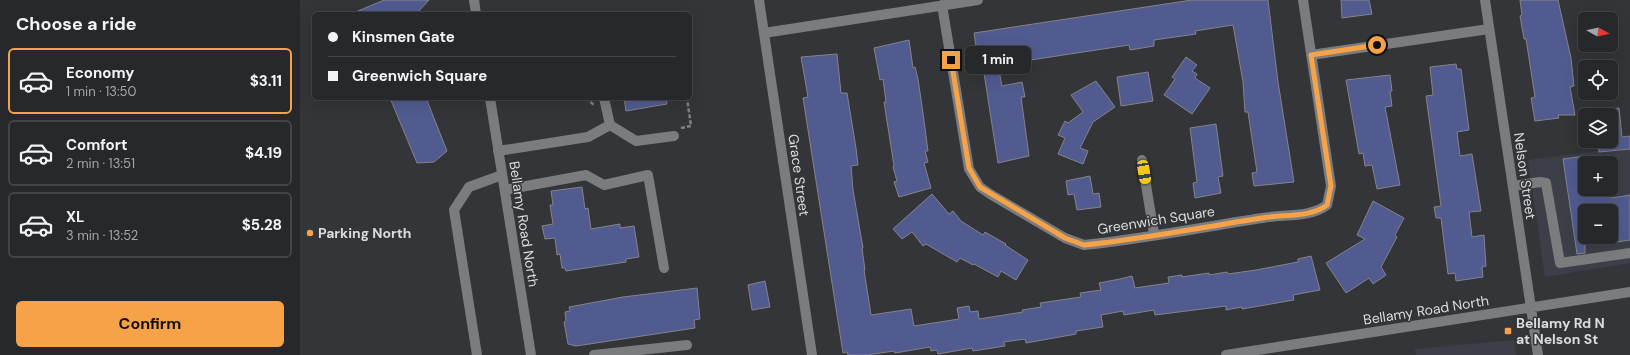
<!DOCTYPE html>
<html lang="en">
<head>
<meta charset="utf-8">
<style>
	:root { --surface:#27282b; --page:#2f3033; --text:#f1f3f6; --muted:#a4a6a9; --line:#434447; --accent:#f6a248 }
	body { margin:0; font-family:"DM Sans",sans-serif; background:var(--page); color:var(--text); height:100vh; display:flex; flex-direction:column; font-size:15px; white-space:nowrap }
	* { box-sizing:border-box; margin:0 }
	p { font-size:13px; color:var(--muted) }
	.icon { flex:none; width:22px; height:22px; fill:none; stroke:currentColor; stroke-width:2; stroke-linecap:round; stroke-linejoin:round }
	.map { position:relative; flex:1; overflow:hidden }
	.panel { display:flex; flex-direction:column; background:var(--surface); width:300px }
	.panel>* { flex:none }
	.hud { position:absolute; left:12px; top:12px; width:380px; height:88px; border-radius:6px; box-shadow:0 4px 16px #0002,0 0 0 1px var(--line); display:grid; align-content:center; height:88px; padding:0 16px; background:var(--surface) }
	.needle { width:26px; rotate:98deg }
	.fabs { position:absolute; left:1278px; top:12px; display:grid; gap:8px }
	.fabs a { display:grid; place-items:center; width:40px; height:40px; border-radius:6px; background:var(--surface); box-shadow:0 4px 16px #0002,0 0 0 1px var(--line); font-size:20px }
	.end { position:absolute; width:18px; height:18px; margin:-9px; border:5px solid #f6a248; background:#111; box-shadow:0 0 0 2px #111 }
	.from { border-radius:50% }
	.bubble { position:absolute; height:28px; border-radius:6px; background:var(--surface); box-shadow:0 4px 16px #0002,0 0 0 1px var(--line); font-size:13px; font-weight:700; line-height:28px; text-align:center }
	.car { position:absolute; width:12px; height:24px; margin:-12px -6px; border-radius:5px; box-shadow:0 0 3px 1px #0007; background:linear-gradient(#f5c518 24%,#345 0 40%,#f5c518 0 76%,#345 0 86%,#f5c518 0) }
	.hud b { display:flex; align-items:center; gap:14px; height:38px; font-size:15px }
	.hud b+b { border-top:1px solid var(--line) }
	.hud i { width:10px; height:10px; background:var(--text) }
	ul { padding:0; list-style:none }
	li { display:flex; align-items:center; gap:12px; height:66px; margin:0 8px 6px; padding:0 8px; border:2px solid var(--line); border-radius:6px }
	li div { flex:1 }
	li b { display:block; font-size:15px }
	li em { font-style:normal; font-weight:700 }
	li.current { border-color:var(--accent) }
	li>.icon { width:36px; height:36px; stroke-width:1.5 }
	h2 { padding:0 16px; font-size:18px; line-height:48px }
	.primary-button { display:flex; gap:8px; margin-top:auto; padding:8px 16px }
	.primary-button a { flex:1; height:46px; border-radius:6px; background:var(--accent); color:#111; font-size:16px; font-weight:700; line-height:46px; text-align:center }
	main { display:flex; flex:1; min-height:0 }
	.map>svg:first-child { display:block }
</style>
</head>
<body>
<main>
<section class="panel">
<h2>Choose a ride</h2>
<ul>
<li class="current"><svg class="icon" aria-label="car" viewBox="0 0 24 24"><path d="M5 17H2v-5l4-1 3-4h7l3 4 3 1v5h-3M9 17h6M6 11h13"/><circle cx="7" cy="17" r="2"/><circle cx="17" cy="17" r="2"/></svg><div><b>Economy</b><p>1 min · 13:50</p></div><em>$3.11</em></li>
<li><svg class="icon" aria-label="car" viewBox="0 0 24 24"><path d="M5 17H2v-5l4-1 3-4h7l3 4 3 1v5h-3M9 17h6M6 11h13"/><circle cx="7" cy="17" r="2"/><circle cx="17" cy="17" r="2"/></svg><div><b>Comfort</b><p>2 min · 13:51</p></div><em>$4.19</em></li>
<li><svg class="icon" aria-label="car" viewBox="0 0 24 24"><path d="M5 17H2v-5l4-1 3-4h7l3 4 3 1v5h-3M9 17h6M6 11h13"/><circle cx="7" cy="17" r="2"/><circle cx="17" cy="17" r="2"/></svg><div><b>XL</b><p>3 min · 13:52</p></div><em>$5.28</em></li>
</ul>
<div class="primary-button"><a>Confirm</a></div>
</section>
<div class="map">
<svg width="1330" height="355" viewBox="0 0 1330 355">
	<rect width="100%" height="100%" fill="#343539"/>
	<path fill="#3c3f48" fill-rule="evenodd" d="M1330,147v116l-85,14 -17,-117zM1285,163h26v26h-26zM1285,211h26v26h-26z
		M1214,340l2,15h-100l-1,-6z"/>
	<path fill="#515b8f" stroke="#838488" d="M84,0h45l-13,14h-65z
		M892,0h76l10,82 16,100 -40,4 -2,-13 5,-1 -9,-60h-3l-2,-30 -10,-57 -38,6 1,3 -42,6v6l-24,4 -1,-5 -131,20 4,21 20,-4 3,15h-4l8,59 -31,7 -15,-96 -1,1 -4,-23 -2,1 -2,-13z
		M1041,0h28l3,14 -30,4z
		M1220,0h38l13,58 3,28 -4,1 5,28h-17l1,3 -24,3 -4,-23 4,-1 -9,-58h-2l-4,-23 2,-1z
		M609,40l4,28 2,-1 3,12 5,34 5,38h-3l3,11 -4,1 7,25 -32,9 -5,-15 3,-1 -4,-14 1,-1 -10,-64h2l-3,-23 -3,1 -6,-32z
		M537,54l4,39h6l9,55 2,17 -7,1 2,24 10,58h-1l3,22h-1l7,45 40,-6 3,17 45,-7 -2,-11 12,-2 1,6 8,-1 1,8 44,-7 -1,-2 19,-3 -1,-4 41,-6 -1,-4 21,-3 -2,-7 21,-4 12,-3 3,12 34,-5 -1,-6 14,-2v2l27,-4v2l18,-3 1,2 28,-4 42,-8v-3l13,-3 9,34 -27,5 1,5 -52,9v-2l-16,3v-4l-71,9 -1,-5 -30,5 -1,-4 -22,4 2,12 -27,4v3l-50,9 -1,-4 -21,3 1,4 -32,5 -1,-3 -34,6 -1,-4 -6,1 -1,-4 -35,6 -1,-2 -27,4h-19l-1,-3 -4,1 -40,-255 5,-1 -7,-40z
		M886,57l11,8 -5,6 5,3 -2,4 15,10 -18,26 -28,-19 11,-16 -3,-2z
		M1156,64l1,5h4l8,61 -12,2 3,24 12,-2 9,57 -12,1 3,25 12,-2 2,31 -4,1 1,10 -27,4 -1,-8 -7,1 -7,-56h-5l-2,-11 7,-1 -15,-110 7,-1 -3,-28z
		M848,72l5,29 -32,5 -4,-29z
		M1090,75l2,16h-2l2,15 -7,1 15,78 -23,4 -5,-24 -7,1 -2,-13 -4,1 -13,-74z
		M796,81l19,26 -22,15 -13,26 8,3 -5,13 -25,-10 7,-16 -7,-3 7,-14 3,2 15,-11 -12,-17z
		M90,98h36l21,53 -13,11 -17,1z
		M324,98h42l1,6 -41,7z
		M1319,108l3,29 8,-1v13l-31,3 -1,-11h13v-32z
		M916,124l7,52 -5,1 3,16 -26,5 -2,-15 4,-1 -7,-54z
		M1285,156v33h25l2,9 18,-3v45l-19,3v-32h-26v42l-8,1 -14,-95z
		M790,176l3,18 6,-1 2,14 -24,3 -3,-16 -6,1 -2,-14z
		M282,187l3,22 3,-1 3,21 29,-5v4l14,-2 5,31 -13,2v3l-60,9 -1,-3h-3l-2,-14 -3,1 -2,-17 -10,1 -3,-13 11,-2 -3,-19h3l-2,-14z
		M632,194l17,20 4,-3 8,10 22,14 2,-3 21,12 -1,1 23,15 -12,20 -15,-9 -3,6 -24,-13 -1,1 -13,-7 -3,4 -31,-18 -3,2 -11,-14 -10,7 -9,-10z
		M1073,201l31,17 -9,17 2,2 -16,30 5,8 -13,9 -4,-6 -23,15 -20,-30 39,-24 -8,-4z
		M465,281l5,26 -18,3 -4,-25z
		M397,288l3,31 -6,1 1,8 -119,18 -8,-2 -4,-22 2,-1 -1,-9 5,-1 -1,-4 54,-10z"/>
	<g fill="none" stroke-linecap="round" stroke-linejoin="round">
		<path stroke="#808184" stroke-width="2.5" stroke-dasharray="4 2" stroke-linecap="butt" d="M286,98l8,7
			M381,128l10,-2 -4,-28"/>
		<path stroke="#7b7c7e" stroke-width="10" d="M174,0l2,14
			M459,0l53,355
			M1185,0l53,355
			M642,5l27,164 11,18 10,7 75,44 19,7c59,-6 119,-18 178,-27 21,-4 48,0 65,-13l4,-19 -2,-13 -26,-173
			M464,33l214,-33
			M1011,55l178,-26
			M190,98l41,257
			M304,98l6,27 26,16 38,-5
			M198,151l90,-14 22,-12
			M842,160l12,74
			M1213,186l27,-4 6,1 14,80 70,-10
			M205,190l81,-15 18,10 44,-10 16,93
			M177,355l-23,-145 15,-23 33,-12
			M294,355l93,-10
			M926,355l404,-63"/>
	</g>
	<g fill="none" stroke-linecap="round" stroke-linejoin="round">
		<path stroke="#f6a248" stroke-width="5" d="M651,60l18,108 11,19 85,51 19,7c59,-6 119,-18 178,-27 21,-4 48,0 65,-13l4,-19 -20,-131 66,-10"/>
	</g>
	<g fill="#f6a248" stroke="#343539" stroke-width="1.5">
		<circle cx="10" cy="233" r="4"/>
		<rect x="1204" y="327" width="8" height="8" rx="2"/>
	</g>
	<g text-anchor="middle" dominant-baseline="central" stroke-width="3" stroke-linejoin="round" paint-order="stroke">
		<g font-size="14" fill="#dbdcde" stroke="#343539">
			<text transform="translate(499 175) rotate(82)">Grace Street</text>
			<text transform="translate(1225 176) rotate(82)">Nelson Street</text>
			<text transform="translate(856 220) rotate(-9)">Greenwich Square</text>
			<text transform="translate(224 224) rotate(81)">Bellamy Road North</text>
			<text transform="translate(1126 310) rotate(-9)">Bellamy Road North</text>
		</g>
		<g font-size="14" font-weight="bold" fill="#dbdcde" stroke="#343539" text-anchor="start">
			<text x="18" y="233">Parking North</text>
			<text x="1216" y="323">Bellamy Rd N<tspan x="1216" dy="16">at Nelson St</tspan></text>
		</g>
	</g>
</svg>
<div class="fabs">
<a><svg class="needle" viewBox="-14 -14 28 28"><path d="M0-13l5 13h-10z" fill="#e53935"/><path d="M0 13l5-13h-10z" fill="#a4a6a9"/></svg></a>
<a><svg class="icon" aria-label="locate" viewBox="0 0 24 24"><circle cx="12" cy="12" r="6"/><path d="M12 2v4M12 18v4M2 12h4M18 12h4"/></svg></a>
<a><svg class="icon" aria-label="layers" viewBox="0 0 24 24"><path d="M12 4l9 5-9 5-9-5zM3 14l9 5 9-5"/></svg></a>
<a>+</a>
<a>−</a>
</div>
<i class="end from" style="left:1077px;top:45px"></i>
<i class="end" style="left:651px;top:60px"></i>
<div class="bubble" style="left:665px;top:46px;width:66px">1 min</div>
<i class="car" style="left:844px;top:172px;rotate:171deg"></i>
<div class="hud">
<b><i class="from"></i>Kinsmen Gate</b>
<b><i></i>Greenwich Square</b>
</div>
</div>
</main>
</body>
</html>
